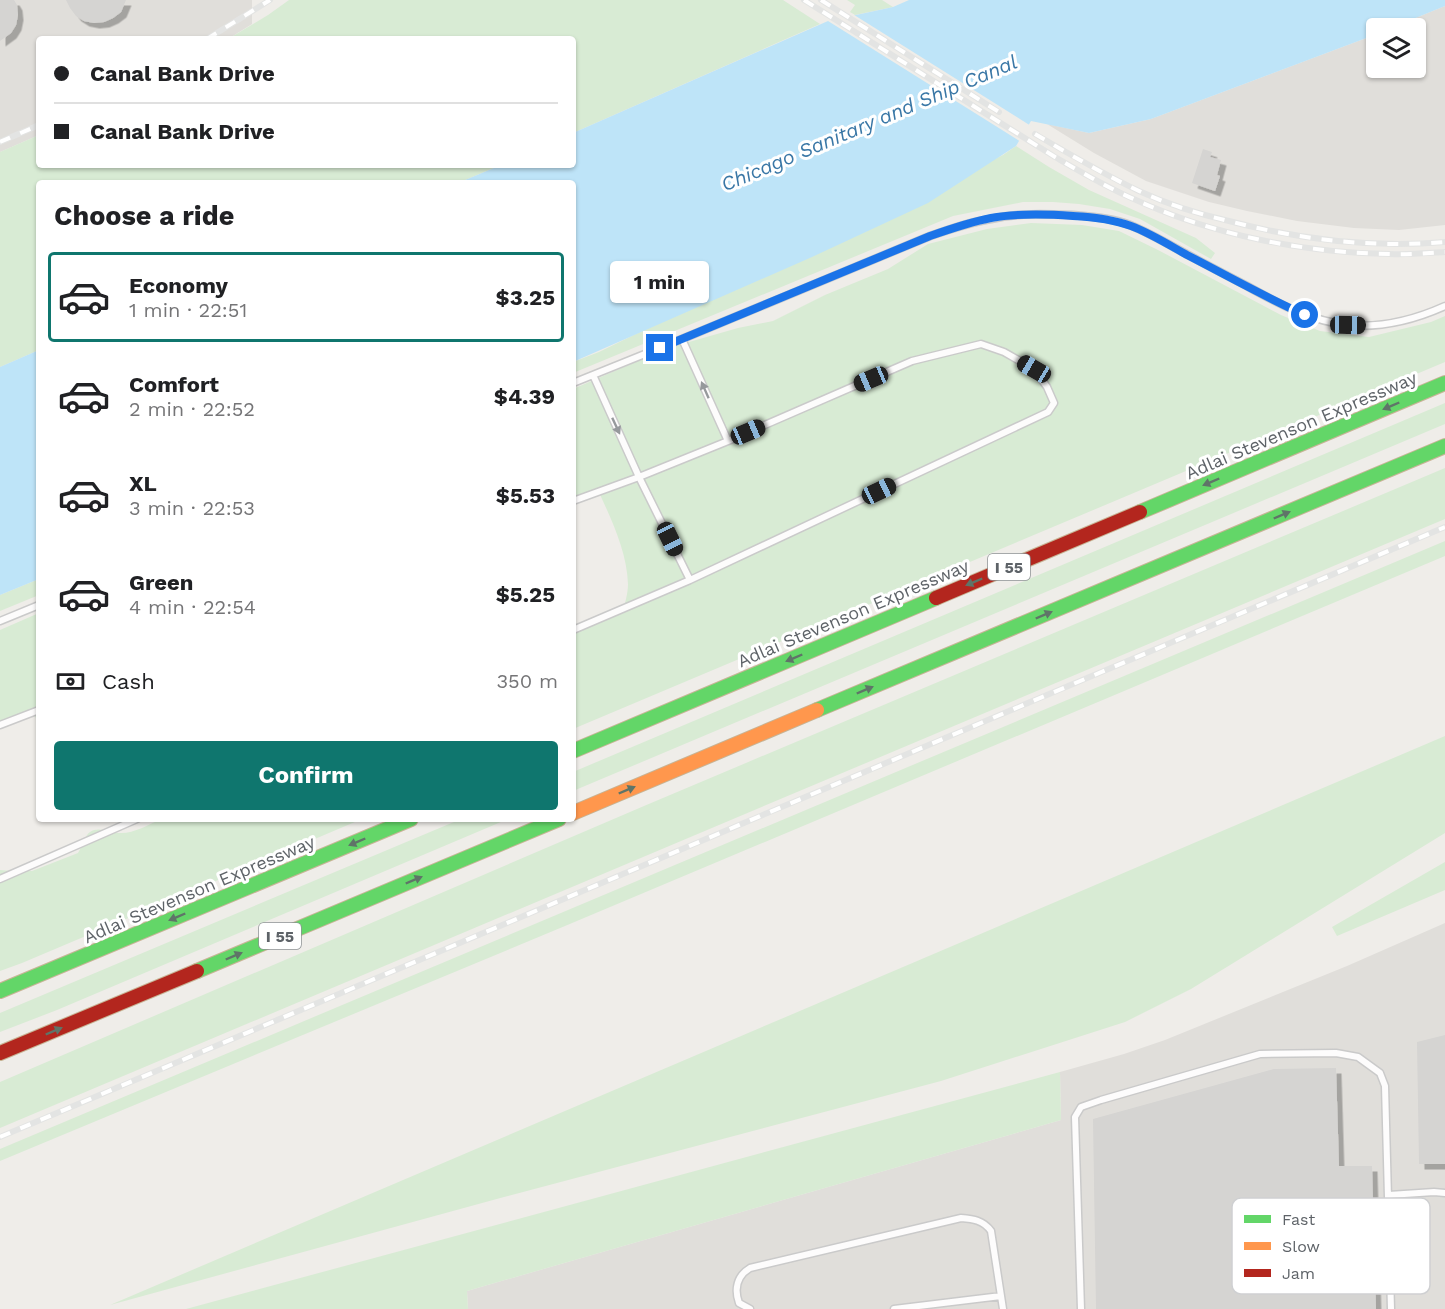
<!DOCTYPE html>
<html lang="en">
<head>
<meta charset="utf-8">
<style>
	:root { --surface:#fff; --page:#f6f6f6; --text:#202124; --muted:#757577; --line:#e0e0e0; --accent:#0f766e }
	body { margin:0; font-family:"Work Sans",sans-serif; background:var(--page); color:var(--text); height:100vh; display:flex; flex-direction:column; font-size:22px; white-space:nowrap }
	* { box-sizing:border-box; margin:0 }
	p { font-size:20px; color:var(--muted) }
	.icon { flex:none; width:33px; height:33px; fill:none; stroke:currentColor; stroke-width:2; stroke-linecap:round; stroke-linejoin:round }
	.map { position:relative; flex:1; overflow:hidden }
	.side { position:absolute; left:36px; top:180px; width:540px; height:642px; display:flex; flex-direction:column; background:var(--surface); border-radius:6px; box-shadow:0 2px 4px #0004 }
	.side>* { flex:none }
	.banner { position:absolute; left:36px; top:36px; width:540px; height:132px; border-radius:6px; box-shadow:0 2px 4px #0004; display:grid; align-content:center; height:132px; padding:0 18px; background:var(--surface) }
	.buttons { position:absolute; left:1366px; top:18px; display:grid; gap:12px }
	.buttons a { display:grid; place-items:center; width:60px; height:60px; border-radius:6px; background:var(--surface); box-shadow:0 2px 4px #0004; font-size:30px }
	.end { position:absolute; width:27px; height:27px; margin:-14px; border:8px solid #1a73e8; background:#fff; box-shadow:0 0 0 3px #fff }
	.from { border-radius:50% }
	.bubble { position:absolute; height:42px; border-radius:6px; background:var(--surface); box-shadow:0 2px 4px #0004; font-size:20px; font-weight:700; line-height:42px; text-align:center }
	.car { position:absolute; width:18px; height:36px; margin:-18px -9px; border-radius:8px; box-shadow:0 0 4px 2px #0007; background:linear-gradient(#222 24%,#8ab4d8 0 40%,#222 0 76%,#8ab4d8 0 86%,#222 0) }
	.banner b { display:flex; align-items:center; gap:21px; height:57px; font-size:22px }
	.banner b+b { border-top:2px solid var(--line) }
	.banner i { width:15px; height:15px; background:var(--text) }
	ul { padding:0; list-style:none }
	li { display:flex; align-items:center; gap:18px; height:90px; margin:0 12px 9px; padding:0 6px; border:3px solid transparent; border-radius:6px }
	li div { flex:1 }
	li b { display:block; font-size:22px }
	li em { font-style:normal; font-weight:700 }
	li.on { border-color:var(--accent) }
	li>.icon { width:54px; height:54px; stroke-width:1.5 }
	h2 { padding:0 18px; font-size:27px; line-height:72px }
	.pay { display:flex; align-items:center; gap:15px; height:66px; padding:0 18px; font-size:22px }
	.pay p { margin-inline-start:auto }
	.primary-button { display:flex; gap:12px; margin-top:auto; padding:12px 18px }
	.primary-button a { flex:1; height:69px; border-radius:6px; background:var(--accent); color:#fff; font-size:24px; font-weight:700; line-height:69px; text-align:center }
	.map>svg:first-child { display:block }
</style>
</head>
<body>
<div class="map">
<svg width="1445" height="1309" viewBox="0 0 1445 1309">
	<defs>
		<filter id="shadow"><feDropShadow dx="5.5" dy="5.5" stdDeviation="0" flood-color="#0004"/></filter>
	</defs>
	<rect width="100%" height="100%" fill="#efede9"/>
	<path fill="#e0deda" d="M0,0h252v24l-24,15h-189v96l-39,17z
		M1445,6v219l-46,5 -45,-2 -57,-7 -50,-10 -38,-9 -63,-21 -52,-28 -47,-29 42,9 62,-14 226,-85v34h39v-40h-25z
		M1445,923v386h-977l-1,-18 594,-171 -1,-48 64,-18 41,-14 182,-74z"/>
	<path fill="#d8ebd4" d="M289,0h494l37,24 -247,109v-94h-345l40,-24z
		M847,0h35l11,7 -38,8 -5,-3 5,-7z
		M39,135v30h462l-43,18h-419v167l-39,17v-215z
		M1016,146l33,21 40,23 107,48 19,15 -4,6 -71,-40 -30,-10 -31,-5 -26,-2h-30l-70,14 -380,157v-11l26,-10 404,-197z
		M1031,223l51,2 37,6 39,19 123,65 39,16 49,6 62,-15 14,-6v46l-872,367v-95l50,-22c2,-9 5,-19 5,-28 -1,-33 -17,-65 -30,-94l-25,9v-110l95,-41 70,-20 35,-7 52,-26 63,-26 40,-25 59,-15z
		M1445,403v21l-872,367v-19z
		M1445,468v51l-1445,609v-46l644,-276z
		M1445,541v15l-880,370 -565,235v-12z
		M39,579v16l-39,16v-16z
		M39,613v110l-6,-10 -33,13v-96z
		M1445,736v97l-254,156 -66,33 -184,59 -437,116 -394,108z
		M161,819h201l-340,144 -22,8v-101l12,1h20l46,-18c4,-6 7,-18 12,-21 9,-6 20,1 29,1 14,1 29,-8 42,-14z
		M461,819h47l-451,191 -57,22v-19z
		M1445,862v28l-108,46 -5,-9z
		M1060,1072l1,48 -594,171 1,18h-282z"/>
	<path fill="#bee4f8" d="M909,0h536v6l-54,22h-14v6l-226,85 -62,14 -58,-12 -15,25 -88,57 -116,54 -239,105v-179h-115l43,-18h72v-32l255,-112 65,-14z
		M39,350v229l-39,16v-228z"/>
	<path fill="#efede9" d="M851,13l180,113 -10,16 -193,-121 2,-4z"/>
	<path fill="#d5d4d2" filter="url(#shadow)" d="M0,0h14l3,5 1,10 -2,10 -5,8 -11,8z
		M66,0h60l-5,12 -8,6 -9,4 -10,1 -10,-2 -8,-5 -6,-8z
		M1203,149l9,3 -2,5 11,3 -4,15 3,1 -5,15 -23,-8z
		M1445,1035v129h-26l-2,-122z
		M1336,1068l3,98h33l4,143h-280l-3,-190 181,-50z"/>
	<g fill="none" stroke-linecap="round" stroke-linejoin="round">
		<g stroke="#cacaca" stroke-width="9">
			<path id="lane" d="M682,339l46,102
				M593,375l46,102 51,103
				M573,383l109,-44 248,-103c20,-7 40,-14 61,-17 27,-6 54,-5 81,-4 20,2 40,3 58,10 17,7 33,16 49,25 22,12 45,24 68,36 32,18 64,35 101,39 33,3 66,-5 97,-19
				M573,501l66,-24 89,-36 184,-80 69,-17 23,8 30,17 13,18 7,16 -6,9 -358,168 -117,50
				M0,621l39,-16
				M0,725l39,-15
				M0,879l137,-60
				M1389,1195l45,-3 11,1
				M750,1309l-11,-6c-5,-14 -2,-27 11,-35l211,-50c12,1 22,2 30,13l12,78
				M894,1309l107,-13
				M1081,1309l-6,-192 6,-10 20,-7 159,-46 76,-1 22,4 22,16 5,13 6,223"/>
		</g>
		<g stroke="#c7b495" stroke-width="16">
			<path id="fast" d="M1140,512l305,-129
				M817,710l628,-264
				M573,751l363,-153
				M197,971l362,-152
				M0,991l411,-172"/>
		</g>
		<g stroke="#c7b495" stroke-width="16">
			<path id="slow" d="M573,813l244,-103"/>
		</g>
		<g stroke="#c7b495" stroke-width="16">
			<path id="jam" d="M936,598l204,-86
				M0,1053l197,-82"/>
		</g>
		<use href="#lane" stroke="#fdfcfc" stroke-width="6"/>
		<use href="#fast" stroke="#63d668" stroke-width="14"/>
		<use href="#slow" stroke="#ff974d" stroke-width="14"/>
		<use href="#jam" stroke="#b3261e" stroke-width="14"/>
		<g stroke="#e3e4e3" stroke-width="6">
			<path id="rail" d="M804,0l251,157c26,15 53,31 81,43 77,35 169,53 254,54 18,1 37,-1 55,-2
				M821,0l178,112
				M207,39l63,-39
				M1035,134c34,20 68,40 104,57 28,13 59,23 90,30 72,19 142,27 216,21
				M0,142l39,-17
				M0,1137l1445,-610"/>
		</g>
		<use href="#rail" stroke="#fff" stroke-width="4" stroke-dasharray="11" stroke-linecap="butt"/>
	</g>
	<defs><path id="oneway-solid" d="M-6-.8H1V-3.2L6.5 0L1 3.2V.8H-6Z" transform="scale(1.5)"/></defs>
	<g fill="#96999c">
		<use href="#oneway-solid" transform="translate(705 390) rotate(-114)"/>
		<use href="#oneway-solid" transform="translate(616 426) rotate(65)"/>
	</g>
	<g fill="#5f7468">
		<use href="#oneway-solid" transform="translate(1391 406) rotate(157)"/>
		<use href="#oneway-solid" transform="translate(1211 482) rotate(157)"/>
		<use href="#oneway-solid" transform="translate(1282 515) rotate(-23)"/>
		<use href="#oneway-solid" transform="translate(974 582) rotate(157)"/>
		<use href="#oneway-solid" transform="translate(1044 615) rotate(-23)"/>
		<use href="#oneway-solid" transform="translate(794 658) rotate(157)"/>
		<use href="#oneway-solid" transform="translate(865 690) rotate(-23)"/>
		<use href="#oneway-solid" transform="translate(627 790) rotate(-23)"/>
		<use href="#oneway-solid" transform="translate(357 842) rotate(157)"/>
		<use href="#oneway-solid" transform="translate(414 880) rotate(-23)"/>
		<use href="#oneway-solid" transform="translate(177 917) rotate(157)"/>
		<use href="#oneway-solid" transform="translate(234 956) rotate(-23)"/>
		<use href="#oneway-solid" transform="translate(54 1031) rotate(-23)"/>
	</g>
	<g fill="none" stroke-linecap="round" stroke-linejoin="round">
		<path stroke="#1a73e8" stroke-width="8" d="M660,348l270,-112c20,-7 40,-14 61,-18 27,-5 54,-4 82,-2 19,1 39,3 58,10 19,7 38,19 56,29 39,20 78,42 118,60"/>
	</g>
	<g text-anchor="middle" dominant-baseline="central" stroke-width="6" stroke-linejoin="round" paint-order="stroke">
		<g fill="#fff" stroke="#8e9295" stroke-width="1.5">
			<rect x="988" y="554" width="42" height="26" rx="4.5"/>
			<rect x="259" y="923" width="42" height="26" rx="4.5"/>
		</g>
		<g font-size="16" font-weight="bold" fill="#5e6368">
			<text x="1009" y="567">I 55</text>
			<text x="280" y="936">I 55</text>
		</g>
		<g font-size="18" fill="#5e6368" stroke="#fff">
			<text transform="translate(1301 425) rotate(-23)">Adlai Stevenson Expressway</text>
			<text transform="translate(853 613) rotate(-23)">Adlai Stevenson Expressway</text>
			<text transform="translate(199 889) rotate(-23)">Adlai Stevenson Expressway</text>
		</g>
		<g font-size="20" font-style="italic" fill="#3977a6" stroke="#fff">
			<text transform="translate(869 123) rotate(-23)">Chicago Sanitary and Ship Canal</text>
		</g>
	</g>
	<rect x="1232" y="1198" width="198" height="96" rx="9" fill="#fff" stroke="#cfd0d2" stroke-width="1.5"/>
	<rect x="1244" y="1215" width="27" height="8" fill="#63d668"/>
	<rect x="1244" y="1242" width="27" height="8" fill="#ff974d"/>
	<rect x="1244" y="1269" width="27" height="8" fill="#b3261e"/>
	<g font-size="16" fill="#5e6368">
		<text x="1282" y="1225">Fast</text>
		<text x="1282" y="1252">Slow</text>
		<text x="1282" y="1279">Jam</text>
	</g>
</svg>
<div class="buttons">
<a><svg class="icon" aria-label="layers" viewBox="0 0 24 24"><path d="M12 4l9 5-9 5-9-5zM3 14l9 5 9-5"/></svg></a>
</div>
<i class="end from" style="left:1305px;top:315px"></i>
<i class="end" style="left:660px;top:348px"></i>
<div class="bubble" style="left:610px;top:261px;width:99px">1 min</div>
<i class="car" style="left:1348px;top:325px;rotate:91deg"></i>
<i class="car" style="left:1034px;top:369px;rotate:300deg"></i>
<i class="car" style="left:871px;top:379px;rotate:247deg"></i>
<i class="car" style="left:748px;top:432px;rotate:67deg"></i>
<i class="car" style="left:879px;top:491px;rotate:65deg"></i>
<i class="car" style="left:670px;top:539px;rotate:154deg"></i>
<div class="banner">
<b><i class="from"></i>Canal Bank Drive</b>
<b><i></i>Canal Bank Drive</b>
</div>
<section class="side">
<h2>Choose a ride</h2>
<ul>
<li class="on"><svg class="icon" aria-label="car" viewBox="0 0 24 24"><path d="M5 17H2v-5l4-1 3-4h7l3 4 3 1v5h-3M9 17h6M6 11h13"/><circle cx="7" cy="17" r="2"/><circle cx="17" cy="17" r="2"/></svg><div><b>Economy</b><p>1 min · 22:51</p></div><em>$3.25</em></li>
<li><svg class="icon" aria-label="car" viewBox="0 0 24 24"><path d="M5 17H2v-5l4-1 3-4h7l3 4 3 1v5h-3M9 17h6M6 11h13"/><circle cx="7" cy="17" r="2"/><circle cx="17" cy="17" r="2"/></svg><div><b>Comfort</b><p>2 min · 22:52</p></div><em>$4.39</em></li>
<li><svg class="icon" aria-label="car" viewBox="0 0 24 24"><path d="M5 17H2v-5l4-1 3-4h7l3 4 3 1v5h-3M9 17h6M6 11h13"/><circle cx="7" cy="17" r="2"/><circle cx="17" cy="17" r="2"/></svg><div><b>XL</b><p>3 min · 22:53</p></div><em>$5.53</em></li>
<li><svg class="icon" aria-label="car" viewBox="0 0 24 24"><path d="M5 17H2v-5l4-1 3-4h7l3 4 3 1v5h-3M9 17h6M6 11h13"/><circle cx="7" cy="17" r="2"/><circle cx="17" cy="17" r="2"/></svg><div><b>Green</b><p>4 min · 22:54</p></div><em>$5.25</em></li>
</ul>
<div class="pay"><svg class="icon" aria-label="cash" viewBox="0 0 24 24"><path d="M3 7h18v10H3z"/><circle cx="12" cy="12" r="2"/></svg>Cash<p>350 m</p></div>
<div class="primary-button"><a>Confirm</a></div>
</section>
</div>
</body>
</html>
